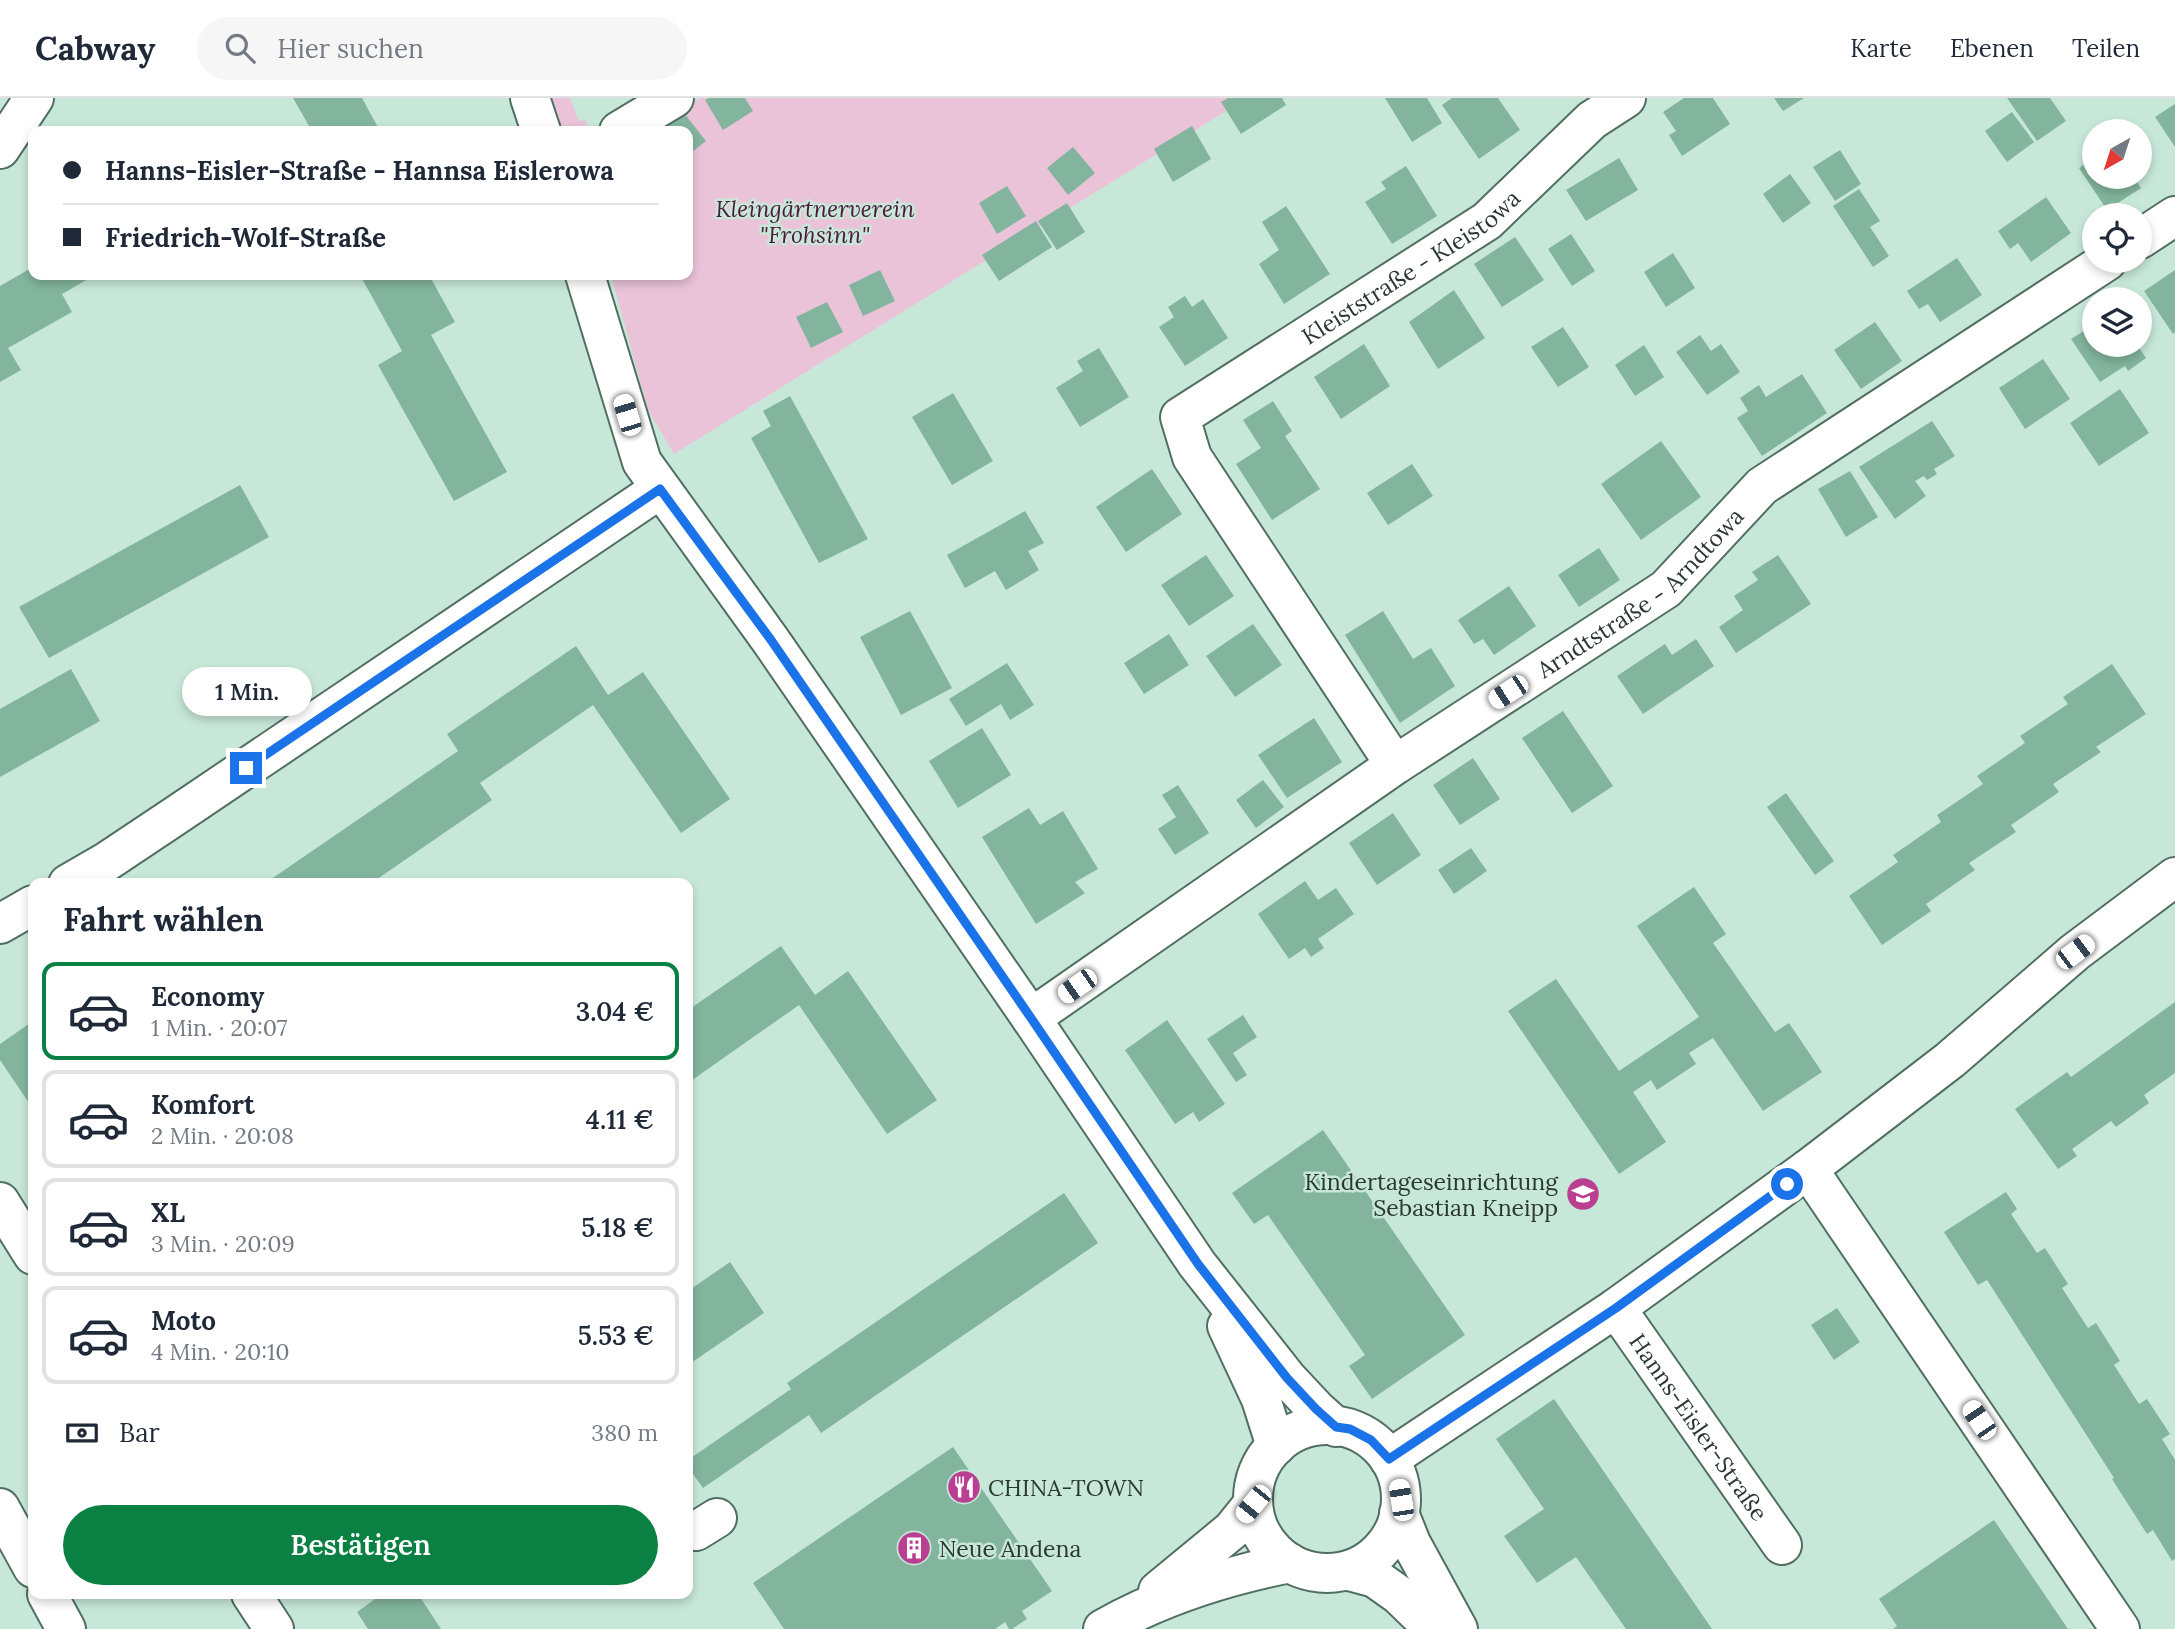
<!DOCTYPE html>
<html lang="de">
<head>
<meta charset="utf-8">
<style>
	:root { --surface:#fff; --page:#f6f6f7; --text:#1f2937; --muted:#747a83; --line:#e0e1e3; --accent:#0b8043 }
	body { margin:0; font-family:Lora,serif; background:var(--page); color:var(--text); height:100vh; display:flex; flex-direction:column; font-size:26px; white-space:nowrap }
	* { box-sizing:border-box; margin:0 }
	p { font-size:23px; color:var(--muted) }
	.icon { flex:none; width:38px; height:38px; fill:none; stroke:currentColor; stroke-width:2; stroke-linecap:round; stroke-linejoin:round }
	.map { position:relative; flex:1; overflow:hidden }
	.drawer { position:absolute; left:28px; top:780px; width:665px; height:721px; display:flex; flex-direction:column; background:var(--surface); border-radius:14px; box-shadow:0 4px 10px #0003 }
	.drawer>* { flex:none }
	.banner { position:absolute; left:28px; top:28px; width:665px; height:154px; border-radius:14px; box-shadow:0 4px 10px #0003; display:grid; align-content:center; height:154px; padding:0 35px; background:var(--surface) }
	.needle { width:46px; rotate:219deg }
	.buttons { position:absolute; left:2082px; top:21px; display:grid; gap:14px }
	.buttons a { display:grid; place-items:center; width:70px; height:70px; border-radius:50%; background:var(--surface); box-shadow:0 4px 10px #0003; font-size:35px }
	.end { position:absolute; width:32px; height:32px; margin:-16px; border:9px solid #1a73e8; background:#fff; box-shadow:0 0 0 4px #fff }
	.from { border-radius:50% }
	.bubble { position:absolute; height:49px; border-radius:24px; background:var(--surface); box-shadow:0 4px 10px #0003; font-size:23px; font-weight:600; line-height:49px; text-align:center }
	.car { position:absolute; width:21px; height:42px; margin:-21px -10px; border-radius:9px; box-shadow:0 0 5px 2px #0007; background:linear-gradient(#fff 24%,#345 0 40%,#fff 0 76%,#345 0 86%,#fff 0) }
	.banner b { display:flex; align-items:center; gap:24px; height:66px; font-size:26px }
	.banner b+b { border-top:2px solid var(--line) }
	.banner i { width:18px; height:18px; background:var(--text) }
	ul { padding:0; list-style:none }
	li { display:flex; align-items:center; gap:21px; height:98px; margin:0 14px 10px; padding:0 21px; border:4px solid var(--line); border-radius:14px }
	li div { flex:1 }
	li b { display:block; font-size:26px }
	li em { font-style:normal; font-weight:600 }
	li.active { border-color:var(--accent) }
	li>.icon { width:63px; height:63px; stroke-width:1.5 }
	h2 { padding:0 35px; font-size:32px; line-height:84px }
	.pay { display:flex; align-items:center; gap:18px; height:77px; padding:0 35px; font-size:26px }
	.pay p { margin-inline-start:auto }
	.action { display:flex; gap:14px; margin-top:auto; padding:14px 35px }
	.action a { flex:1; height:80px; border-radius:42px; background:var(--accent); color:#fff; font-size:28px; font-weight:600; line-height:80px; text-align:center }
	header { display:flex; align-items:center; gap:42px; box-sizing:border-box; height:98px; padding:0 35px; background:var(--surface); border-bottom:2px solid var(--line) }
	header strong { font-size:33px }
	nav { display:flex; gap:38px; margin-inline-start:auto; font-size:24px }
	.search { width:490px; height:63px; background:var(--page); display:flex; align-items:center; gap:18px; box-sizing:border-box; padding:0 24px; border-radius:38px; color:var(--muted); font-size:26px }
	.map>svg:first-child { display:block }
</style>
</head>
<body>
<header>
<strong>Cabway</strong>
<div class="search"><svg class="icon" aria-label="search" viewBox="0 0 24 24"><circle cx="10" cy="10" r="6"/><path d="M15 15l6 6"/></svg>Hier suchen</div>
<nav><a>Karte</a><a>Ebenen</a><a>Teilen</a></nav>
</header>
<div class="map">
<svg width="2175" height="1531" viewBox="0 0 2175 1531">
	<rect width="100%" height="100%" fill="#c7e8d8"/>
	<path fill="#ebc3d9" d="M545,0h25l9,23 7,-1v11h-32z
		M700,0h547l-573,356 -26,-44 -37,-135h77v-144h-44z"/>
	<path fill="#83b59e" d="M293,0h69l18,33h-68z
		M709,0h36l8,13 -30,19 -18,-30z
		M1228,0h54l4,7 -45,29 -20,-32z
		M1385,0h42l15,25 -30,19z
		M1452,0h46l22,32 -41,29 -37,-54z
		M1684,0h29l17,26 -48,32 -13,-21 7,-4 -13,-19z
		M1774,0h30l-21,13z
		M2007,0h43l16,23 -29,20z
		M2175,6v43l-20,-30z
		M2012,14l22,30 -27,20 -22,-31z
		M684,15l22,28 -18,14v-24h-28z
		M1192,28l19,33 -38,23 -19,-33z
		M1073,49l22,26 -27,22 -21,-27z
		M1840,52l21,34 -26,17 -22,-34z
		M2095,59v20h39l7,11 -34,22 -28,-42z
		M1619,60l19,32 -52,31 -20,-31z
		M1406,68l31,50 -45,28 -27,-42 21,-13 -5,-7z
		M1790,76l21,29 -28,20 -20,-29z
		M1007,88l19,30 -29,18 -18,-31z
		M1859,91l21,32 -10,6 19,29 -16,11 -40,-61z
		M2046,99l25,36 -40,29 -13,-19 -8,6 -12,-18z
		M1067,105l18,29 -28,18 -19,-29z
		M1286,108l44,68 -46,30 -25,-40 20,-14 -17,-28z
		M1036,123l16,26 -53,34 -17,-26z
		M1571,136l24,37 -23,15 -24,-37z
		M1515,139l29,43 -42,27 -28,-43z
		M1673,155l22,35 -29,19 -22,-35z
		M1957,160l25,37 -42,27 -12,-18 -9,5 -12,-18z
		M33,169v8h62l-33,19 10,18 -64,36 13,22 -21,12v-96z
		M880,172l15,31 -32,15 -14,-31z
		M2175,172v62l-2,2 -29,-43z
		M360,177h69l26,47 -24,13 76,137 -53,29 -76,-136 24,-14z
		M1454,192l31,48 -47,31 -29,-47z
		M1185,198l7,11 11,-8 25,39 -43,28 -26,-39 15,-10 -6,-10z
		M827,204l16,30 -32,16 -15,-31z
		M1875,224l27,39 -41,28 -27,-39z
		M2095,226v21h42l9,13 -18,13 -3,-5 -25,16 -29,-43z
		M1563,229l26,40 -31,20 -27,-40z
		M1700,237l11,16 10,-7 19,28 -33,23 -31,-43z
		M1364,246l26,42 -49,33 -27,-42z
		M1644,247l20,32 -29,19 -20,-31z
		M1099,250l30,49 -49,30 -24,-39 27,-17 -6,-10z
		M2043,261l27,40 -45,30 -26,-41z
		M1802,276l25,39 -65,43 -25,-38 11,-7 -8,-13 19,-13 7,12z
		M2120,291l29,44 -50,33 -29,-43z
		M953,295l40,68 -41,24 -40,-68z
		M790,298l78,143 -49,24 -68,-125 20,-12 -8,-15z
		M1273,303l19,30 -7,5 35,53 -48,31 -36,-56 25,-16 -18,-28z
		M1932,323l23,35 -21,13 3,5 -10,6 -3,-4 -9,5 11,15 -31,23 -36,-52z
		M1661,343l40,56 -60,43 -40,-56z
		M1412,366l21,32 -45,29 -21,-32z
		M1152,371l30,45 -56,38 -30,-45z
		M1850,373l28,46 -32,20 -28,-48z
		M240,387l29,52 -220,121 -30,-51z
		M1025,413l19,32 -16,8 11,19 -33,20 -11,-19 -30,17 -18,-33z
		M1599,450l21,32 -41,27 -21,-32z
		M1206,457l28,41 -45,30 -28,-41z
		M1778,457l33,49 -75,49 -17,-26 24,-17 -9,-14 24,-16 -6,-8z
		M1509,488l27,40 -42,29 -11,-16 -9,5 -16,-24z
		M910,513l42,77 -51,27 -41,-78z
		M1383,513l30,48 18,-11 24,38 -55,37 -55,-88z
		M1253,526l29,41 -47,32 -29,-41z
		M1169,536l20,31 -45,29 -20,-31z
		M1696,541l18,27 -71,48 -26,-38 48,-32 7,11z
		M576,548l32,49 35,-23 87,127 -49,34 -88,-128 -113,78 12,17 -122,84h-106l194,-133 -11,-17z
		M1007,565l27,42 -24,15 -9,-16 -35,22 -17,-27z
		M2112,566l34,50 -50,33 5,5 -48,32 6,8 -48,33 5,7 -47,31 6,7 -49,34 5,7 -49,34 -33,-49 49,-34 -5,-7 48,-33 -4,-7 46,-31 -6,-8 48,-33 -5,-7 48,-32 -5,-7z
		M71,571l29,52 -100,56v-68z
		M1563,613l50,75 -41,27 -50,-75z
		M1314,620l28,44 -55,36 -29,-43z
		M982,630l29,47 -53,33 -29,-47z
		M1473,660l27,41 -40,26 -27,-40z
		M1263,682l21,27 -28,21 -20,-28z
		M1178,687l31,48 -34,22 -17,-26 18,-12 -14,-22z
		M1786,695l48,68 -19,14 -48,-68z
		M1029,710l11,17 23,-14 35,58 -23,13 10,11 -49,31 -54,-87z
		M1393,715l28,42 -44,30 -28,-42z
		M1471,750l16,23 -33,23 -16,-24z
		M1305,783l13,19 18,-12 18,26 -36,25 6,9 -13,9 -6,-9 -16,11 -31,-45z
		M1694,789l32,47 -13,9 62,89 14,-9 33,49 -59,39 -50,-73 -24,15 7,11 -39,26 -6,-10 -18,12 33,50 -47,32 -111,-163 48,-32 63,92 80,-54 -62,-91z
		M781,848l34,49 33,-24 89,129 -50,34 -88,-129 -111,78v-73z
		M2175,904v71l-31,22 5,8 -33,24 -5,-6 -39,28 5,7 -19,13 -43,-60 52,-37 4,5z
		M1243,917l14,22 -24,16 14,22 -11,7 -29,-43z
		M1167,922l58,84 -26,18 -6,-10 -18,12 -50,-74z
		M33,923v88l-33,-49v-16z
		M1323,1032l142,205 -93,64 -23,-33 16,-11 -97,-140 -14,9 -22,-31z
		M2006,1094l11,17 -6,5 26,39 8,-5 23,36 -6,4 26,40 8,-5 24,38 -6,4 25,39 8,-5 23,35 -8,5 13,21v99l-3,2 -19,-31 -6,4 -35,-55 2,-1 -127,-198 -9,5 -34,-53z
		M1064,1095l34,50 -277,190 -12,-18 -106,73 -15,-21v-7l103,-71 -4,-6z
		M730,1164l34,51 -76,52v-74z
		M1837,1210l23,34 -26,18 -23,-35z
		M1554,1301l158,230h-86l-50,-72 -39,26 -33,-47 40,-27 -48,-70z
		M953,1349l99,144 -30,20 5,8 -15,10h-3l-4,-7 -10,7h-211l-31,-46z
		M1994,1422l74,109h-175l4,-3 -18,-27z
		M382,1496h36l23,35h-73l-11,-17z"/>
	<g fill="none" stroke-linecap="round" stroke-linejoin="round">
		<g stroke="#516f61" stroke-width="42">
			<g id="minor">
				<path d="M530,0l11,33"/>
				<path d="M619,33l55,-33"/>
				<path d="M0,51l34,-51"/>
				<path d="M2140,141l35,-23"/>
				<path d="M585,177l57,187 129,179 260,377 166,246 90,114 29,31 20,18"/>
				<path id="s1" d="M1395,667l-203,-308 -12,-40 307,-196 105,-101 34,-22"/>
				<path d="M68,786l38,-22 72,-48 482,-325"/>
				<path d="M0,826l33,-19"/>
				<path id="s2" d="M1031,920l364,-253 271,-176 96,-103 345,-225"/>
				<path d="M1808,1071l312,460"/>
				<path d="M0,1104l33,53"/>
				<path id="s3" d="M1616,1210l166,237"/>
				<path d="M1227,1228l34,73 15,47"/>
				<circle cx="1327" cy="1401" r="74"/>
				<path d="M1389,1361l227,-151 192,-139 142,-109 125,-108 100,-75"/>
				<path d="M0,1410l33,60"/>
				<path d="M1399,1415l12,30 47,86"/>
				<path d="M696,1433l21,-13"/>
				<path d="M1349,1473l26,7 24,17 35,34"/>
				<path d="M1158,1493l74,-61 21,-26"/>
				<path d="M47,1496l19,35"/>
				<path d="M251,1496l23,35"/>
				<path d="M1103,1531c58,-33 122,-53 187,-66"/>
			</g>
		</g>
		<use href="#minor" stroke="#fff" stroke-width="38"/>
	</g>
	<g fill="none" stroke-linecap="round" stroke-linejoin="round">
		<path stroke="#1a73e8" stroke-width="9" d="M246,670l414,-279 111,151 260,378 167,246 89,114 29,31 20,18 14,2 21,11 18,19 227,-151 171,-124"/>
	</g>
	<defs>
		<g id="school-disc" transform="scale(1.75)"><circle r="9.5" fill="#ba3f91" stroke="#c7e8d8"/><path d="M0-5L7-2L0 1L-7-2ZM-4 1L0 2.5L4 1V4Q0 6-4 4Z" fill="#fff"/></g>
		<g id="restaurant-disc" transform="scale(1.75)"><circle r="9.5" fill="#ba3f91" stroke="#c7e8d8"/><path d="M-5-6h1v4h1v-4h1v4h1v-4h1v5L-1.5 .5V6h-2V.5L-5-1ZM5-6V6H3V1.5H1.5Q1.5-4 5-6Z" fill="#fff"/></g>
		<g id="building-disc" transform="scale(1.75)"><circle r="9.5" fill="#ba3f91" stroke="#c7e8d8"/><path d="M-4-6H4V6H1V3H-1V6H-4ZM-2.5-4.3h1.7v1.8h-1.7ZM.8-4.3h1.7v1.8H.8ZM-2.5-1h1.7V.8h-1.7ZM.8-1h1.7V.8H.8Z" fill="#fff"/></g>
	</defs>
	<g fill-rule="evenodd">
		<use href="#school-disc" x="1583" y="1096"/>
		<use href="#restaurant-disc" x="964" y="1389"/>
		<use href="#building-disc" x="914" y="1450"/>
	</g>
	<g text-anchor="middle" dominant-baseline="central" stroke-width="5" stroke-linejoin="round" paint-order="stroke">
		<g font-size="23" font-style="italic" fill="#4f193c" stroke="#c7e8d8">
			<text x="815" y="110">Kleingärtnerverein<tspan x="815" dy="26">"Frohsinn"</tspan></text>
		</g>
		<g font-size="23" fill="#2b3832" stroke="#c7e8d8">
			<text stroke="none"><textPath href="#s1" startOffset="686">Kleiststraße - Kleistowa</textPath></text>
			<text stroke="none"><textPath href="#s2" startOffset="744">Arndtstraße - Arndtowa</textPath></text>
			<text stroke="none"><textPath href="#s3" startOffset="145">Hanns-Eisler-Straße</textPath></text>
		</g>
		<g font-size="23" fill="#2b3832" stroke="#c7e8d8" text-anchor="start">
			<text x="1558" y="1083" text-anchor="end">Kindertageseinrichtung<tspan x="1558" dy="26">Sebastian Kneipp</tspan></text>
			<text x="988" y="1389">CHINA-TOWN</text>
			<text x="939" y="1450">Neue Andena</text>
		</g>
	</g>
</svg>
<div class="buttons">
<a><svg class="needle" viewBox="-14 -14 28 28"><path d="M0-13l5 13h-10z" fill="#e53935"/><path d="M0 13l5-13h-10z" fill="#747a83"/></svg></a>
<a><svg class="icon" aria-label="locate" viewBox="0 0 24 24"><circle cx="12" cy="12" r="6"/><path d="M12 2v4M12 18v4M2 12h4M18 12h4"/></svg></a>
<a><svg class="icon" aria-label="layers" viewBox="0 0 24 24"><path d="M12 4l9 5-9 5-9-5zM3 14l9 5 9-5"/></svg></a>
</div>
<i class="end from" style="left:1787px;top:1086px"></i>
<i class="end" style="left:246px;top:670px"></i>
<div class="bubble" style="left:182px;top:569px;width:130px">1 Min.</div>
<i class="car" style="left:627px;top:317px;rotate:343deg"></i>
<i class="car" style="left:1508px;top:594px;rotate:237deg"></i>
<i class="car" style="left:2075px;top:854px;rotate:53deg"></i>
<i class="car" style="left:1077px;top:888px;rotate:235deg"></i>
<i class="car" style="left:1979px;top:1322px;rotate:326deg"></i>
<i class="car" style="left:1401px;top:1402px;rotate:351deg"></i>
<i class="car" style="left:1253px;top:1406px;rotate:219deg"></i>
<div class="banner">
<b><i class="from"></i>Hanns-Eisler-Straße - Hannsa Eislerowa</b>
<b><i></i>Friedrich-Wolf-Straße</b>
</div>
<section class="drawer">
<h2>Fahrt wählen</h2>
<ul>
<li class="active"><svg class="icon" aria-label="car" viewBox="0 0 24 24"><path d="M5 17H2v-5l4-1 3-4h7l3 4 3 1v5h-3M9 17h6M6 11h13"/><circle cx="7" cy="17" r="2"/><circle cx="17" cy="17" r="2"/></svg><div><b>Economy</b><p>1 Min. · 20:07</p></div><em>3.04 €</em></li>
<li><svg class="icon" aria-label="car" viewBox="0 0 24 24"><path d="M5 17H2v-5l4-1 3-4h7l3 4 3 1v5h-3M9 17h6M6 11h13"/><circle cx="7" cy="17" r="2"/><circle cx="17" cy="17" r="2"/></svg><div><b>Komfort</b><p>2 Min. · 20:08</p></div><em>4.11 €</em></li>
<li><svg class="icon" aria-label="car" viewBox="0 0 24 24"><path d="M5 17H2v-5l4-1 3-4h7l3 4 3 1v5h-3M9 17h6M6 11h13"/><circle cx="7" cy="17" r="2"/><circle cx="17" cy="17" r="2"/></svg><div><b>XL</b><p>3 Min. · 20:09</p></div><em>5.18 €</em></li>
<li><svg class="icon" aria-label="car" viewBox="0 0 24 24"><path d="M5 17H2v-5l4-1 3-4h7l3 4 3 1v5h-3M9 17h6M6 11h13"/><circle cx="7" cy="17" r="2"/><circle cx="17" cy="17" r="2"/></svg><div><b>Moto</b><p>4 Min. · 20:10</p></div><em>5.53 €</em></li>
</ul>
<div class="pay"><svg class="icon" aria-label="cash" viewBox="0 0 24 24"><path d="M3 7h18v10H3z"/><circle cx="12" cy="12" r="2"/></svg>Bar<p>380 m</p></div>
<div class="action"><a>Bestätigen</a></div>
</section>
</div>
</body>
</html>
